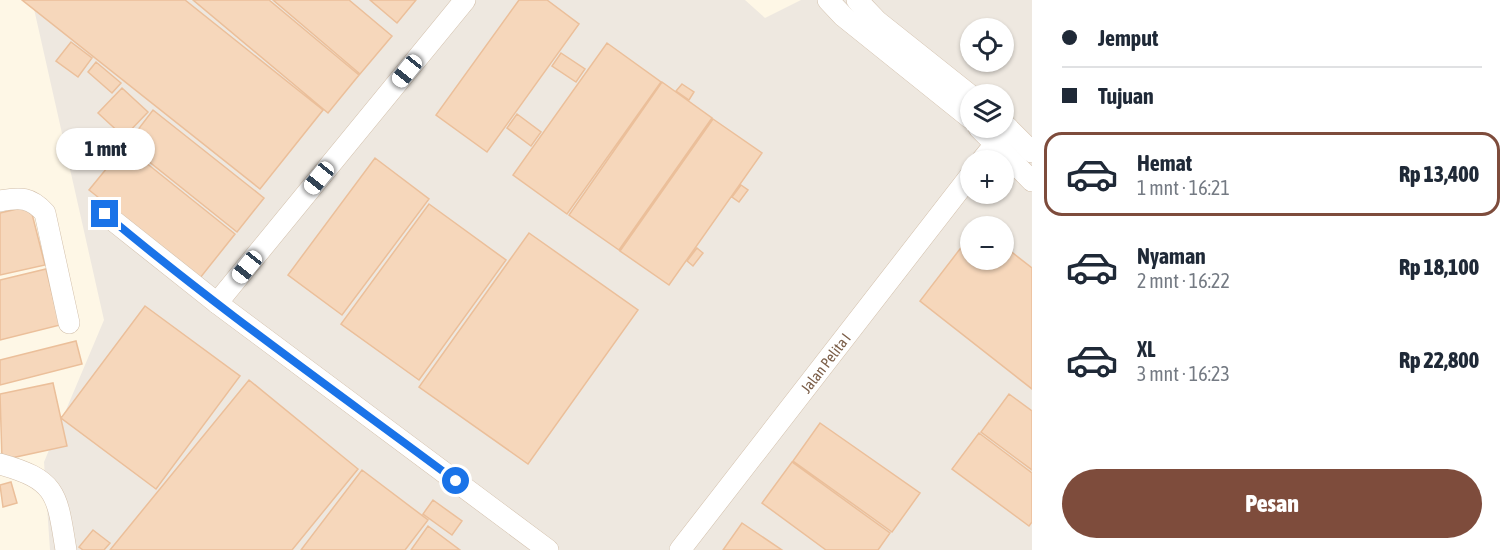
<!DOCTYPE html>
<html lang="id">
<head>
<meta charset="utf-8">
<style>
	:root { --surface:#fff; --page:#f2f2f3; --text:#1f2937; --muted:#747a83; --line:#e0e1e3; --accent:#7e4c3c }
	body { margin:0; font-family:"Asap Condensed",sans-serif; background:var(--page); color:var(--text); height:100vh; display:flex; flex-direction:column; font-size:22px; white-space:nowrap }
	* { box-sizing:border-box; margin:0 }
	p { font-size:20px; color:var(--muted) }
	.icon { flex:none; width:33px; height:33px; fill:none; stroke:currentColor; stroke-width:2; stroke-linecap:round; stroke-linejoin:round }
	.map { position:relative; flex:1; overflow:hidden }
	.drawer { display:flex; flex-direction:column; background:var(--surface); width:480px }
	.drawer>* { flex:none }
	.top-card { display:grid; align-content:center; height:132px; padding:0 30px; background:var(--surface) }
	.controls { position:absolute; left:960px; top:18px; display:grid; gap:12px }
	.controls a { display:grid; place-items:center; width:54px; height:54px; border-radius:50%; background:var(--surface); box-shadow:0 2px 4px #0004; font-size:30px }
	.end { position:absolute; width:27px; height:27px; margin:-14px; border:8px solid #1a73e8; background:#fff; box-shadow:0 0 0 3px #fff }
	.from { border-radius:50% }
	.bubble { position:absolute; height:42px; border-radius:21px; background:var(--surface); box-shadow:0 2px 4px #0004; font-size:20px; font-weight:800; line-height:42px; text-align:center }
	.car { position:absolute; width:18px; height:36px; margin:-18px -9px; border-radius:8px; box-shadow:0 0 4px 2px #0007; background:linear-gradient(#fff 24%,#345 0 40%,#fff 0 76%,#345 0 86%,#fff 0) }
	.top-card b { display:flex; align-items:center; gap:21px; height:57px; font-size:22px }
	.top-card b+b { border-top:2px solid var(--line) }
	.top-card i { width:15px; height:15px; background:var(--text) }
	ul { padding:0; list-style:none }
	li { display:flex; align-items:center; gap:18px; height:84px; margin:0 12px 9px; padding:0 18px; border:3px solid transparent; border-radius:18px }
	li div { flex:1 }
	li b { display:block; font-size:22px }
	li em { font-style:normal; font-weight:800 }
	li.current { border-color:var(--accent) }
	li>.icon { width:54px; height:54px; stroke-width:1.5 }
	.action { display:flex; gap:12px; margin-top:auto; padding:12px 30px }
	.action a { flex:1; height:69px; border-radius:36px; background:var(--accent); color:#fff; font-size:24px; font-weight:800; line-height:69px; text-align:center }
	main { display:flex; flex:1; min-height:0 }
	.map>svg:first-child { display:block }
</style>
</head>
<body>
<main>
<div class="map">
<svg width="1032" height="550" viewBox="0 0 1032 550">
	<rect width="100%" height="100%" fill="#fef7e6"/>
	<path fill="#eee8e0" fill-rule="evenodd" d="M32,0h713l20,18 36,-18h231v550h-982l-6,-88 60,-142zM970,28h34v34h-34zM970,94h34v34h-34zM970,160h34v34h-34zM970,226h34v34h-34z"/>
	<path fill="#f6d7bb" stroke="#ebbf9a" stroke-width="1.5" d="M22,0h163l138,110 -63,79z
		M193,0h76l90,75 -31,38z
		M273,0h76l43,36 -32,38z
		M370,0h46l-19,23z
		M519,0h28l32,24 -92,128 -51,-37z
		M71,42l21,16 -14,19 -22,-16z
		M607,43l54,39 -94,132 -54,-39z
		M561,53l24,16 -9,13 -24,-16z
		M96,62l25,21 -9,10 -24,-21z
		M662,82l50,36 -93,132 -50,-35z
		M682,84l12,8 -5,8 -13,-9z
		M122,88l26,24 -24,25 -26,-24z
		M153,110l111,88 -27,34 -110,-88z
		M517,114l24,18 -10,14 -24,-18z
		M713,119l49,34 -93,132 -49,-34z
		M125,146l110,88 -35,44 -111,-88z
		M375,158l54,41 -87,116 -54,-40z
		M741,185l7,5 -9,12 -7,-5z
		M429,204l77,56 -87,120 -78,-56z
		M30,206l15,59 -45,10v-62z
		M529,233l109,77 -110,154 -109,-77z
		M970,236v24h34v-14l28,22v121l-112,-88z
		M697,248l6,5 -10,13 -6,-5z
		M46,269l14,56 -60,15v-60z
		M145,306l95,70 -84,113 -95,-71z
		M76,341l6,23 -82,21v-25z
		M249,380l109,89 -66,81h-182z
		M53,383l14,63 -65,14 -2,-66z
		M1009,394l23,17v59l-51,-38z
		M820,423l100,70 -28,39 -99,-71z
		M979,433l53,40v49l-3,4 -77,-57z
		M792,462l98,71 -12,17h-52l-64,-47z
		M362,470l66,50 -23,30h-104z
		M11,482l6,21 -14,4 -3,-22z
		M433,500l29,21 -10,14 -29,-21z
		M742,523l40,27h-59z
		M428,526l32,24h-49z
		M93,530l17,13 -6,7h-21l-4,-3z"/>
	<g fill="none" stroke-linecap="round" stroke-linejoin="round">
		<g stroke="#d2bfaa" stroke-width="22">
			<g id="minor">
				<path d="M465,0l-248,303 331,247"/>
				<path d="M828,0l15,16 127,102"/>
				<path d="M857,0l20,21 93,74"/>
				<path d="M1004,124l28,28"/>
				<path d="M979,128l53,53"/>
				<path d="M982,160l26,-32"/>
				<path d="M0,201c20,-4 31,-4 45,12l24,110"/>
				<path d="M105,214l112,89"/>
				<path d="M0,464c58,16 57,31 66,86"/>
				<path id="s1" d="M680,550l290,-374"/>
			</g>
		</g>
		<use href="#minor" stroke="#fff" stroke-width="21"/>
	</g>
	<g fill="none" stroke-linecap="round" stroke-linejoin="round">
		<path stroke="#1a73e8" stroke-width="8" d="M105,214c112,94 233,179 351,267"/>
	</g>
	<g text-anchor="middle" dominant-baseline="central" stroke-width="6" stroke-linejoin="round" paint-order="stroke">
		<g font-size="15" fill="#7b5e48" stroke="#fffaef">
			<text stroke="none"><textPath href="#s1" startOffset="237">Jalan Pelita I</textPath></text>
		</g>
	</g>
</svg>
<div class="controls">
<a><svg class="icon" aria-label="locate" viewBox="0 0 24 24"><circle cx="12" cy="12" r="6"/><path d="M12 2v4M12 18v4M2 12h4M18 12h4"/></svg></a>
<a><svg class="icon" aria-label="layers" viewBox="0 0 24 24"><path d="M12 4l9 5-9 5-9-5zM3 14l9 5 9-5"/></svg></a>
<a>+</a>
<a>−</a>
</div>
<i class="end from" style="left:456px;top:481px"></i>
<i class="end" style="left:105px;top:214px"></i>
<div class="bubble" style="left:56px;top:128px;width:99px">1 mnt</div>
<i class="car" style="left:407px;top:71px;rotate:219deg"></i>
<i class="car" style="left:319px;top:178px;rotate:219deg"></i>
<i class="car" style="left:247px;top:267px;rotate:219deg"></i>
</div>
<section class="drawer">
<div class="top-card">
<b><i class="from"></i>Jemput</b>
<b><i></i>Tujuan</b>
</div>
<ul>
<li class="current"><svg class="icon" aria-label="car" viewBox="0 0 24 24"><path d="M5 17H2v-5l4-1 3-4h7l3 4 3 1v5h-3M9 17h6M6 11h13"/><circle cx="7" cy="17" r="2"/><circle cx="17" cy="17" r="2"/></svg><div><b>Hemat</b><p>1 mnt · 16:21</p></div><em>Rp 13,400</em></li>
<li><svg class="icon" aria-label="car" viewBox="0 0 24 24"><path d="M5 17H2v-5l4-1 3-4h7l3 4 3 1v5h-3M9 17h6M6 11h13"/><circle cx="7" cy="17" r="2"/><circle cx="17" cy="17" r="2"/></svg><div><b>Nyaman</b><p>2 mnt · 16:22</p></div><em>Rp 18,100</em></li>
<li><svg class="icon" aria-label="car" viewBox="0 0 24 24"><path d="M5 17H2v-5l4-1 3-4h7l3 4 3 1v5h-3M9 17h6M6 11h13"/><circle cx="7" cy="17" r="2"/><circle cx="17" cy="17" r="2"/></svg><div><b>XL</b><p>3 mnt · 16:23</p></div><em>Rp 22,800</em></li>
</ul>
<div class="action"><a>Pesan</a></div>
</section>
</main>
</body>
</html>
